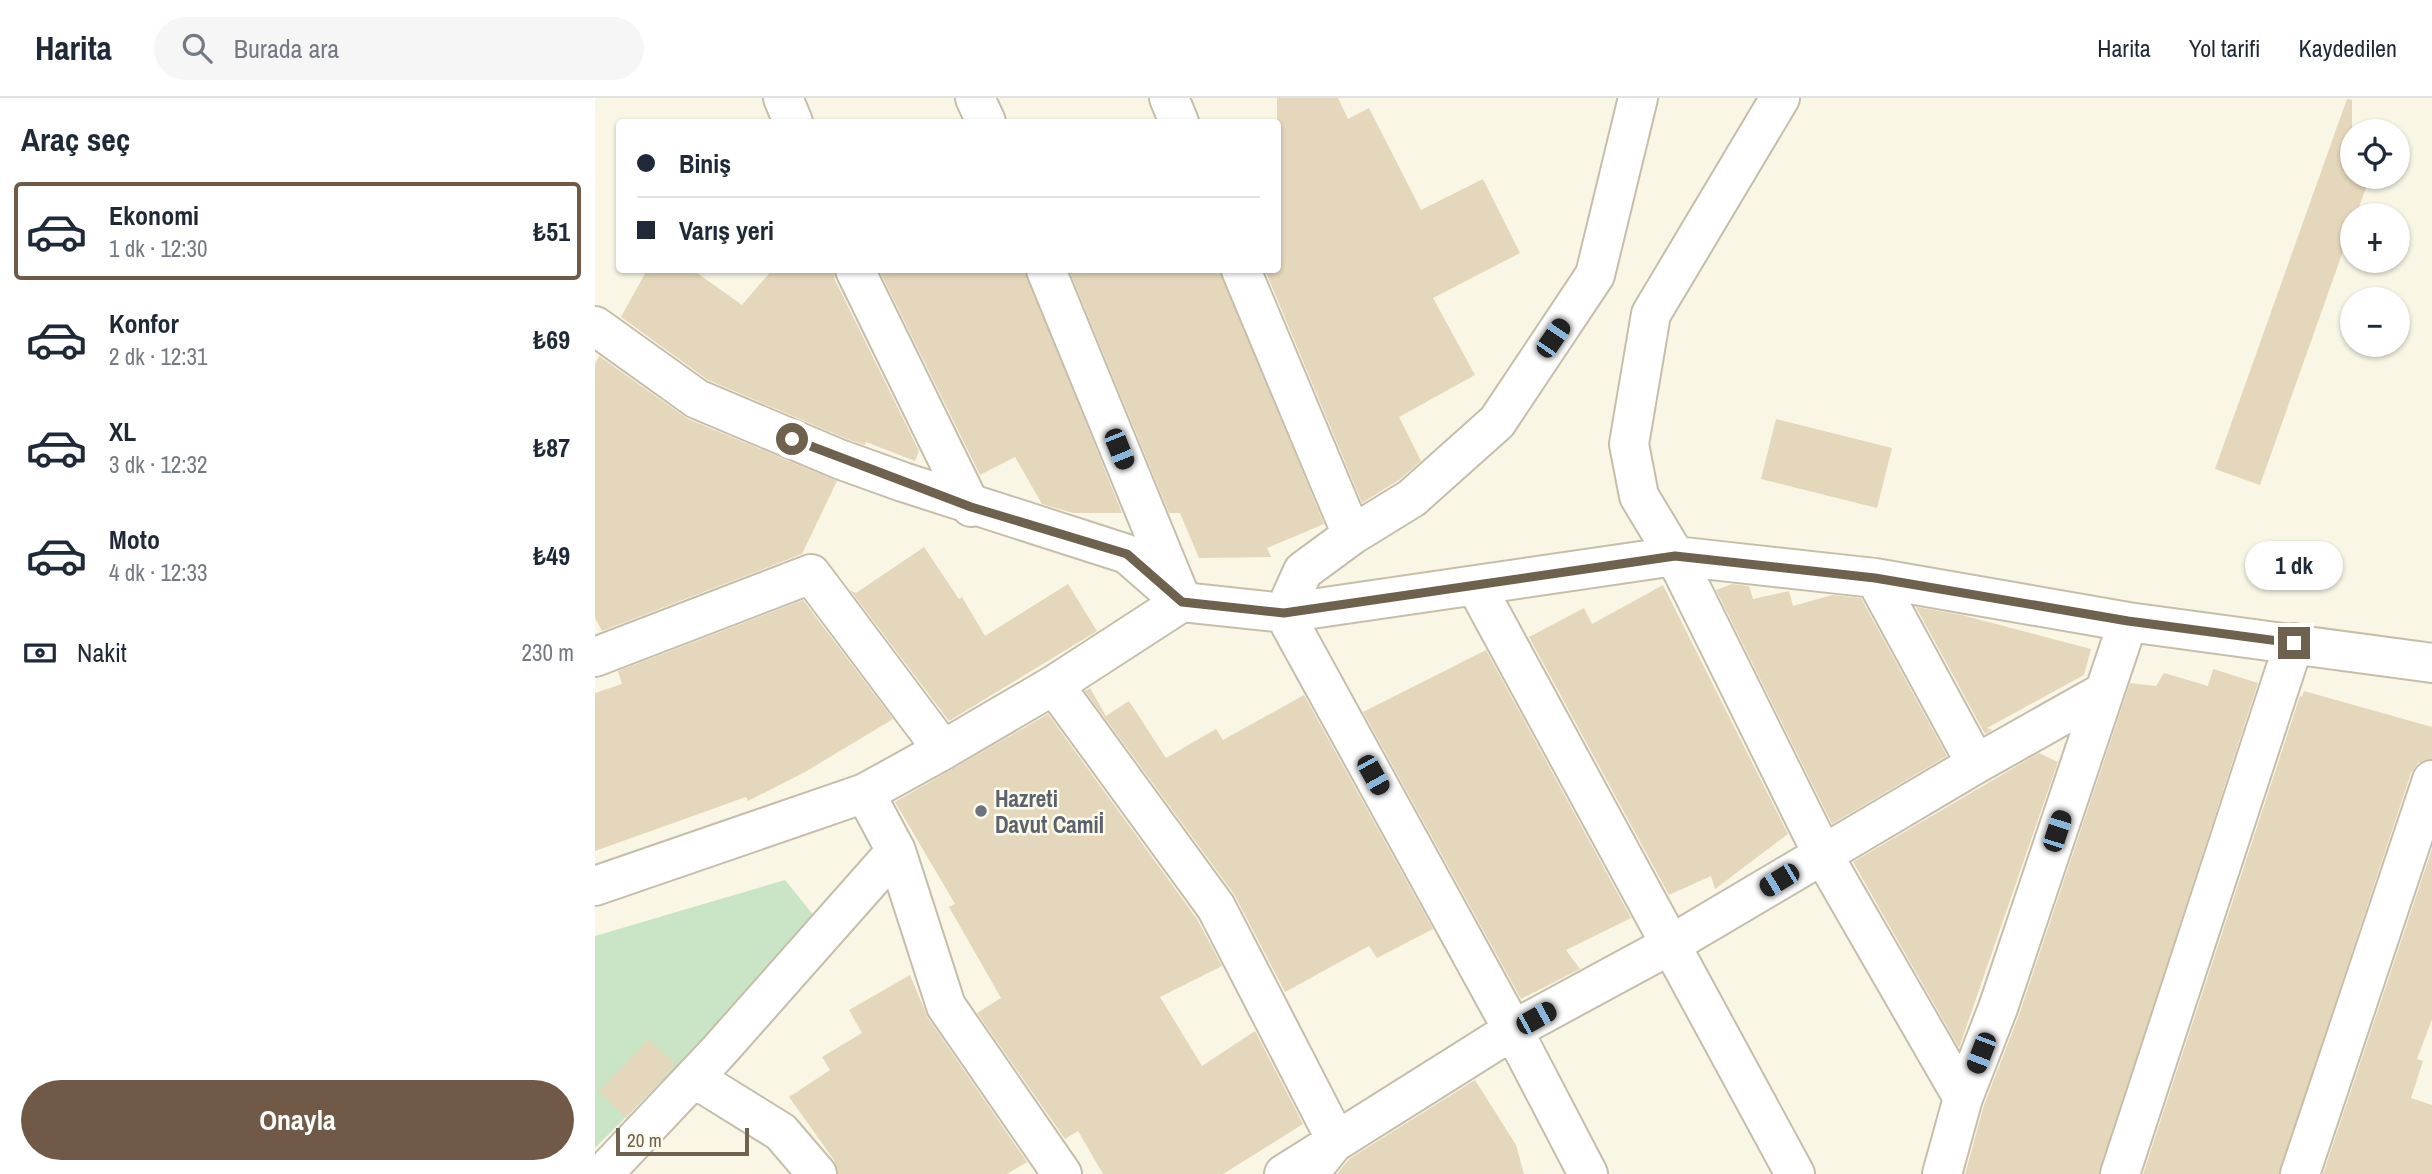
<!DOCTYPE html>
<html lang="tr">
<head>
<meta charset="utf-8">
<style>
	:root { --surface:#fff; --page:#f6f6f7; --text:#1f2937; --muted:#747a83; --line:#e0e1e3; --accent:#705a47 }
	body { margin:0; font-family:"Archivo Narrow",sans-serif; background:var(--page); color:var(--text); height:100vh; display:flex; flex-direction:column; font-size:26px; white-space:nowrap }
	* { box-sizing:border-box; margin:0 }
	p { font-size:23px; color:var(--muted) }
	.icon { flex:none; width:38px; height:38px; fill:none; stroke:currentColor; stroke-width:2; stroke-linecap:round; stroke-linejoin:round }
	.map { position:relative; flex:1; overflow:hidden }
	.sheet { display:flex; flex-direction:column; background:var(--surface); width:595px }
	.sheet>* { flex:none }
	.guide { position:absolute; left:21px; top:21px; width:665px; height:154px; border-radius:7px; box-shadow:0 2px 5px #0004; display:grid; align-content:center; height:154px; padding:0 21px; background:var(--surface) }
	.fabs { position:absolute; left:1745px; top:21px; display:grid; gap:14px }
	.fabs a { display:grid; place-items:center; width:70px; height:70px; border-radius:50%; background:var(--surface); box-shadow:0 2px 5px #0004; font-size:35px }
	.scale { position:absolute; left:21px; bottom:18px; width:133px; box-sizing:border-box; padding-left:7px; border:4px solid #6e624e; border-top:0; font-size:19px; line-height:24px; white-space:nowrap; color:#6e624e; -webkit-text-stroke:5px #fcfaeb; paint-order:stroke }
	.end { position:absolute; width:32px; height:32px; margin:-16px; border:9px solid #6e624e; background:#fff; box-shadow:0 0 0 4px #fff }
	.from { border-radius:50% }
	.bubble { position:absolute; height:49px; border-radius:24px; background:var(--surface); box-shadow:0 2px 5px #0004; font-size:23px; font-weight:800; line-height:49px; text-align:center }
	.car { position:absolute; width:21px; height:42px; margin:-21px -10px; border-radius:9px; box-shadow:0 0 5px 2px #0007; background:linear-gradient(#222 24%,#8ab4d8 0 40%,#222 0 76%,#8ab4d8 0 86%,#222 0) }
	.guide b { display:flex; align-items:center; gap:24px; height:66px; font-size:26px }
	.guide b+b { border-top:2px solid var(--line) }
	.guide i { width:18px; height:18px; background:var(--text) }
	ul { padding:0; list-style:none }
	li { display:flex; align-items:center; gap:21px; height:98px; margin:0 14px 10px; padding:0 7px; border:4px solid transparent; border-radius:7px }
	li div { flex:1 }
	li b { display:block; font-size:26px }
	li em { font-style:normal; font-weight:800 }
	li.active { border-color:var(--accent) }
	li>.icon { width:63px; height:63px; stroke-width:1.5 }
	h2 { padding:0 21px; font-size:32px; line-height:84px }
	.pay { display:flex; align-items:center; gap:18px; height:77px; padding:0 21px; font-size:26px }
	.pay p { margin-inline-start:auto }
	.cta { display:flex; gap:14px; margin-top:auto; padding:14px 21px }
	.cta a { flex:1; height:80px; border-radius:42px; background:var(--accent); color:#fff; font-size:28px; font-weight:800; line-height:80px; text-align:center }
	header { display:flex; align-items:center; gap:42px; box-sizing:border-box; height:98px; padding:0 35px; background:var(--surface); border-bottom:2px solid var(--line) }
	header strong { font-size:33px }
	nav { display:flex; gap:38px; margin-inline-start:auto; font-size:24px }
	.search { width:490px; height:63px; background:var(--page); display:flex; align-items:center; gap:18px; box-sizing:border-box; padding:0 24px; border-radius:38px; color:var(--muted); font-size:26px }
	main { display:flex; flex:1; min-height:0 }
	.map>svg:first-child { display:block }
</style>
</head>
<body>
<header>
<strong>Harita</strong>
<div class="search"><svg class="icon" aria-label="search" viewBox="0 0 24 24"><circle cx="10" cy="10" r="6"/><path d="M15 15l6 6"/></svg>Burada ara</div>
<nav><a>Harita</a><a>Yol tarifi</a><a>Kaydedilen</a></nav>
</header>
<main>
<section class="sheet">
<h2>Araç seç</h2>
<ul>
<li class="active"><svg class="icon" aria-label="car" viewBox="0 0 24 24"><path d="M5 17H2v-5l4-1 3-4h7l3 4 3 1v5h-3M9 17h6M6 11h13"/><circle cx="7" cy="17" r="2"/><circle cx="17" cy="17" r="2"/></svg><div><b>Ekonomi</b><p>1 dk · 12:30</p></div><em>₺51</em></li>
<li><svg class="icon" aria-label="car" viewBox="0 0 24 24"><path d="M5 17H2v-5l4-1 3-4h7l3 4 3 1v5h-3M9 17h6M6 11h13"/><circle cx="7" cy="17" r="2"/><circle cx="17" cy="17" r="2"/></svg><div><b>Konfor</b><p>2 dk · 12:31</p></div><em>₺69</em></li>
<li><svg class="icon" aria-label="car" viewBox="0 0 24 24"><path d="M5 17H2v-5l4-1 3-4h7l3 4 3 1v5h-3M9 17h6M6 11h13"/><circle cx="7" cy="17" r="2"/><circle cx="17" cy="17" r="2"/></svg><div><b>XL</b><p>3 dk · 12:32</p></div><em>₺87</em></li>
<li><svg class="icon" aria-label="car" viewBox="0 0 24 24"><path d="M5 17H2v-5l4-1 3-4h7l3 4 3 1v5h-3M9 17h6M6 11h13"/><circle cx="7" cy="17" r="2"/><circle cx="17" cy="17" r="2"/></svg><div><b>Moto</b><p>4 dk · 12:33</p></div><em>₺49</em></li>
</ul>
<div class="pay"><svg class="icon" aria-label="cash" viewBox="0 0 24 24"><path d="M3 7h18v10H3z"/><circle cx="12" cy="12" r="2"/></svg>Nakit<p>230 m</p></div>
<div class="cta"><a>Onayla</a></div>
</section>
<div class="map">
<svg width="1837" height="1076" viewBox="0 0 1837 1076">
	<rect width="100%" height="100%" fill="#f9f6e5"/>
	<path fill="#cae4c6" d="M190,782l30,37 -116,127 -104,104v-212z"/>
	<path fill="#e5d7bb" d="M682,0h61l10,21 21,-11 52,102 62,-31 37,74 -87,45 42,77 -76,42 22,44 -22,19 -37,23 -97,-233h12z
		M1752,1l5,1v77h18l-14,38h-4v11l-92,259 -45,-16z
		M52,172h46l49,35 30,-35h61l2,10 84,171 -4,10 -49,-19 -1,3 -18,-6 -139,-59 -87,-63z
		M284,172h146l97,243h-49l-31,-9 -27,-47 -35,18z
		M474,172h151l104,254 -57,24 4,9 -72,1 -19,-45h-11z
		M4,258l89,63 149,62 -35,73 -200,77 -7,-13v-254z
		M1181,321l116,29 -15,60 -116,-29z
		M329,449l35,52 3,-2 23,39 83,-52 29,47 -148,90 -99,-131 6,3z
		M1137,486l17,2 4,13 36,-8 4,15 39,-11 29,3 86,158 -115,68 -116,-234z
		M1068,487l125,249 -73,55 -4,-13 -42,19 -140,-258 55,-29 8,16z
		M208,502l90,119 -88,53 -57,29 -2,-4 -151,54v-158l27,-9 -4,-13z
		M1321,509l46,8 129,34 -7,26 -97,53 5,2 -7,4z
		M891,552l145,268 -65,32 14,19 -59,30 -158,-287z
		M1618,571l45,14 -159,491h-134l19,-69 35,-90 111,-332 26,3 8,-13 44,13z
		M495,590l16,28 23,-15 37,57 50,-29 7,11 81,-45 129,234 -56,29 -8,-12 -84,46 -51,-98 -149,-203z
		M1709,593l128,36v32l-14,4 -7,10 -132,401h-136l157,-478 2,1z
		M453,616l149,205 25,47 -62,31 42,69 53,-35 48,93 -80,50h-120l-25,-43 -13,8 -88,-126 24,-15 -52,-91 6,-3 -60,-102z
		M1444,655l19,9 -99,286 -106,-186z
		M1837,751v170l-15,40 6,2 -12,37 21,7v69h-109z
		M315,877l18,43 99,144 -20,12h-169l-4,-14 -45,-63 41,-27 -8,-13 40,-24 -13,-23z
		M54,941l26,26 -49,53 -27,-27z
		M880,982l41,65 8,29h-187l12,-15z"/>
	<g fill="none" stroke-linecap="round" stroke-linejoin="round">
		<g stroke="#c6beab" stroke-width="42">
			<path id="minor" d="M188,0l10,24
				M380,0l11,24
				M574,0l10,24
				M1185,0l-129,216 -22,130 10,52 36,60 148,299 140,243
				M260,172l116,237
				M451,172l133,324
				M646,172l111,265
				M0,228l102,73 142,60 64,23 224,72 55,48 102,11 391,-57 200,22 253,44 304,41
				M1280,480l101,186
				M881,488l319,588
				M587,504l-128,83 162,222 120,233 -16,20
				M689,515l19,-42 49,-36 60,-37 85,-76 98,-147 43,-177
				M689,515l229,417 75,144
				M0,559l216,-83 132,176 -78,43 31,58
				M348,652l111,-65
				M0,788l270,-93
				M99,980l87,54 36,42
				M8,1076l115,-122 178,-201 50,155 116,168
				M689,1076l229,-144 157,-85 306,-181 126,-71
				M1347,1076l21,-76 35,-90 130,-386
				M1525,1076l174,-531
				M1705,1076l132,-394"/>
		</g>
		<use href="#minor" stroke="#fff" stroke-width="38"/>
	</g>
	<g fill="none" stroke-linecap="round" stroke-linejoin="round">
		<path stroke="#6e624e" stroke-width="9" d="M197,341l179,68 156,47 55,48 102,11 391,-57 200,22 253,43 166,22"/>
	</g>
	<circle fill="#6b7280" stroke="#fcfaeb" stroke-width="2.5" cx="386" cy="713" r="7"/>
	<g text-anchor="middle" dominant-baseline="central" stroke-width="5" stroke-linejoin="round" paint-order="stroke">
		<g font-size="23" font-weight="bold" fill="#5b616d" stroke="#fcfaeb" text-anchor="start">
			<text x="400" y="700">Hazreti<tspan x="400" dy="26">Davut Camiİ</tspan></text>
		</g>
	</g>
</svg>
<div class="fabs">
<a><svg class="icon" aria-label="locate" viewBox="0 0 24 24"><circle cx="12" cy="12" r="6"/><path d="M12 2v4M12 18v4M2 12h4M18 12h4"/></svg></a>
<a>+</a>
<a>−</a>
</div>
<div class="scale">20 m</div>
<i class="end from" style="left:197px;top:341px"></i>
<i class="end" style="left:1699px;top:545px"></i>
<div class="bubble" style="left:1650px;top:443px;width:98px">1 dk</div>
<i class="car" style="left:958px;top:240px;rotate:34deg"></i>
<i class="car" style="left:524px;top:351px;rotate:158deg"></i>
<i class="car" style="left:778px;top:677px;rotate:151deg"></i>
<i class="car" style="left:1462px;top:733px;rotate:18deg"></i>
<i class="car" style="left:1184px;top:782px;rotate:239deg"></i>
<i class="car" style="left:941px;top:920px;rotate:61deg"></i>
<i class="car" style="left:1386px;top:955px;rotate:201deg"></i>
<div class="guide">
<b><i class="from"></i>Biniş</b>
<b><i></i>Varış yeri</b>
</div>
</div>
</main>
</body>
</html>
